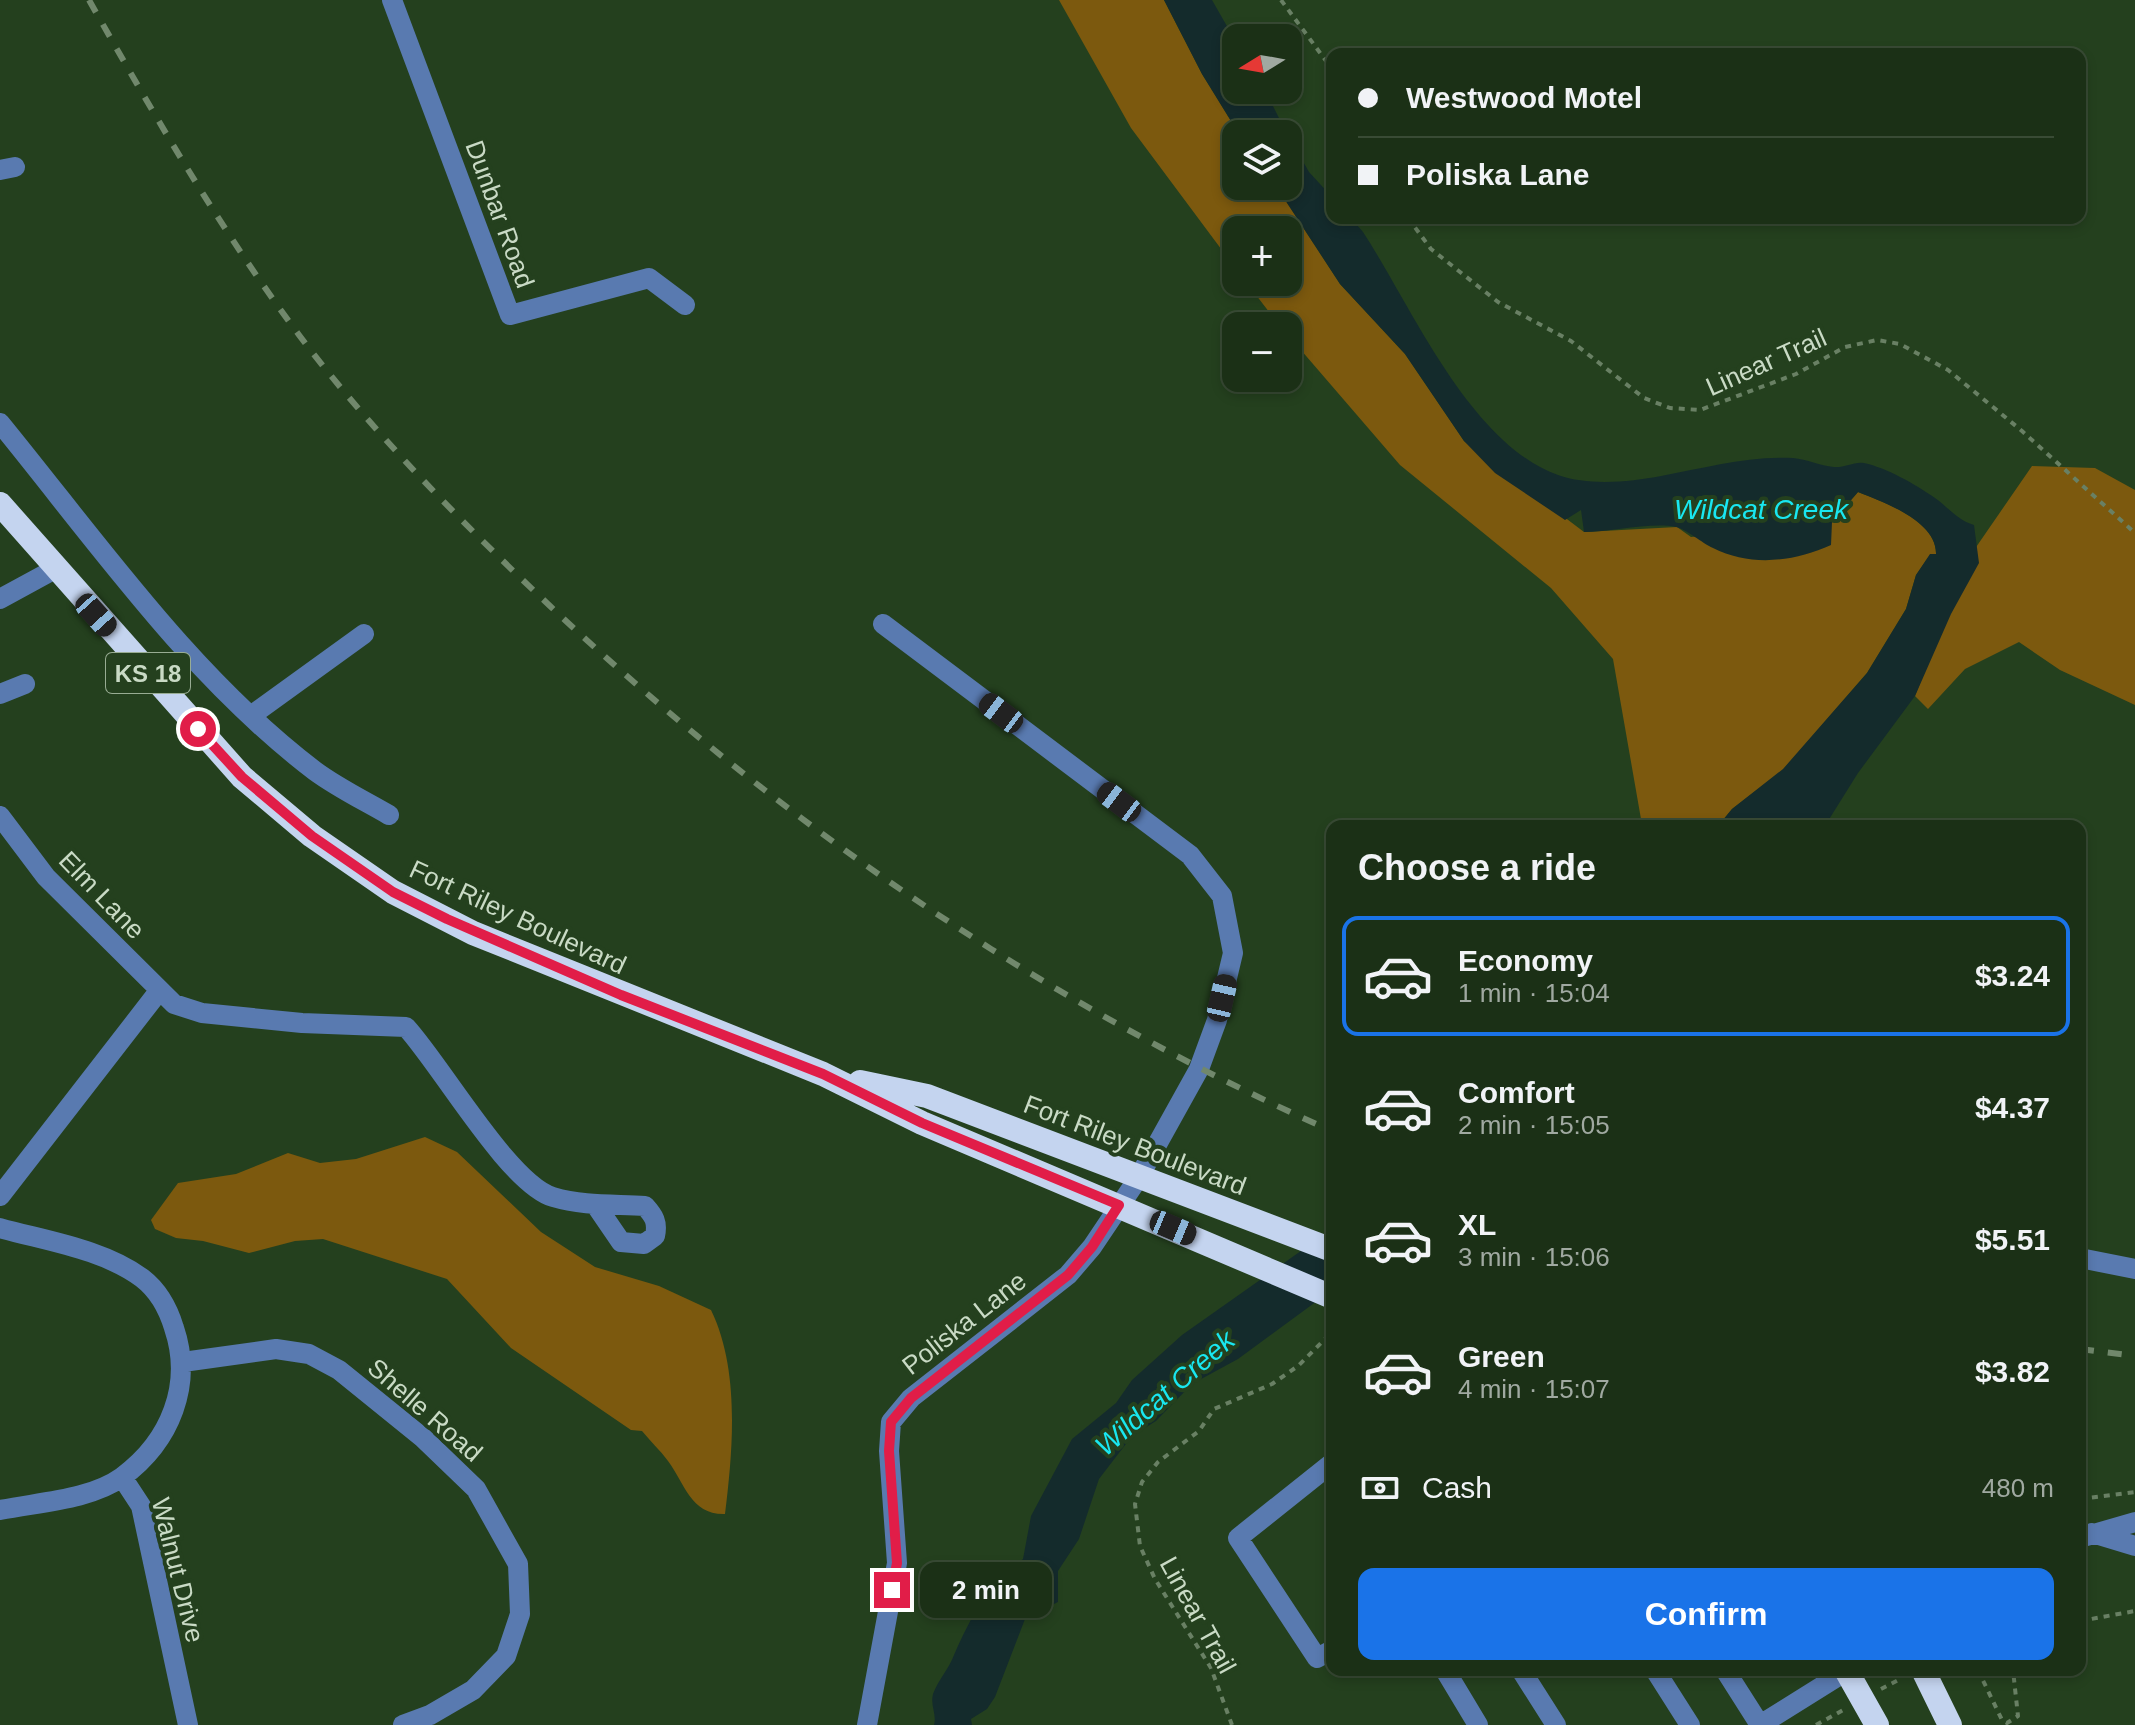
<!DOCTYPE html>
<html lang="en">
<head>
<meta charset="utf-8">
<style>
	:root { --surface:#1b3016; --page:#24381f; --text:#f1f3f6; --muted:#a0a9a1; --line:#394b35; --accent:#1a73e8 }
	body { margin:0; font-family:Helvetica,sans-serif; background:var(--page); color:var(--text); height:100vh; display:flex; flex-direction:column; font-size:30px; white-space:nowrap }
	* { box-sizing:border-box; margin:0 }
	p { font-size:26px; color:var(--muted) }
	.icon { flex:none; width:44px; height:44px; fill:none; stroke:currentColor; stroke-width:2; stroke-linecap:round; stroke-linejoin:round }
	.map { position:relative; flex:1; overflow:hidden }
	.sheet { position:absolute; left:1326px; top:820px; width:760px; height:856px; display:flex; flex-direction:column; background:var(--surface); border-radius:16px; box-shadow:0 4px 12px #0003,0 0 0 2px var(--line) }
	.sheet>* { flex:none }
	.banner { position:absolute; left:1326px; top:48px; width:760px; height:176px; border-radius:16px; box-shadow:0 4px 12px #0003,0 0 0 2px var(--line); display:grid; align-content:center; height:176px; padding:0 32px; background:var(--surface) }
	.needle { width:52px; rotate:259deg }
	.controls { position:absolute; left:1222px; top:24px; display:grid; gap:16px }
	.controls a { display:grid; place-items:center; width:80px; height:80px; border-radius:16px; background:var(--surface); box-shadow:0 4px 12px #0003,0 0 0 2px var(--line); font-size:40px }
	.end { position:absolute; width:36px; height:36px; margin:-18px; border:10px solid #e11d48; background:#fff; box-shadow:0 0 0 4px #fff }
	.from { border-radius:50% }
	.bubble { position:absolute; height:56px; border-radius:16px; background:var(--surface); box-shadow:0 4px 12px #0003,0 0 0 2px var(--line); font-size:26px; font-weight:800; line-height:56px; text-align:center }
	.car { position:absolute; width:24px; height:48px; margin:-24px -12px; border-radius:10px; box-shadow:0 0 6px 2px #0007; background:linear-gradient(#222 24%,#8ab4d8 0 40%,#222 0 76%,#8ab4d8 0 86%,#222 0) }
	.banner b { display:flex; align-items:center; gap:28px; height:76px; font-size:30px }
	.banner b+b { border-top:2px solid var(--line) }
	.banner i { width:20px; height:20px; background:var(--text) }
	ul { padding:0; list-style:none }
	li { display:flex; align-items:center; gap:24px; height:120px; margin:0 16px 12px; padding:0 16px; border:4px solid transparent; border-radius:16px }
	li div { flex:1 }
	li b { display:block; font-size:30px }
	li em { font-style:normal; font-weight:800 }
	li.active { border-color:var(--accent) }
	li>.icon { width:72px; height:72px; stroke-width:1.5 }
	h2 { padding:0 32px; font-size:36px; line-height:96px }
	.pay { display:flex; align-items:center; gap:20px; height:88px; padding:0 32px; font-size:30px }
	.pay p { margin-inline-start:auto }
	.action { display:flex; gap:16px; margin-top:auto; padding:16px 32px }
	.action a { flex:1; height:92px; border-radius:16px; background:var(--accent); color:#fff; font-size:32px; font-weight:800; line-height:92px; text-align:center }
	.map>svg:first-child { display:block }
</style>
</head>
<body>
<div class="map">
<svg width="2135" height="1725" viewBox="0 0 2135 1725">
	<rect width="100%" height="100%" fill="#24401e"/>
	<path fill="#7c590e" d="M1059,0h105l38,74 37,60h-3v52h40l64,98 65,70 59,87 120,91 93,-5 14,10 141,-15 26,-30c26,10 79,29 78,62l-6,1 -14,20 -10,34 -39,64 -84,97 -51,39 -14,17h-82l5,-7 -28,-160 -62,-71 -151,-123 -112,-130v-9h-8l-34,-44h42v-52h-52v39l-105,-141z
		M2032,466l63,2 40,22v215l-75,-35 -41,-28 -54,27 -37,40 -13,-13 57,-143z
		M425,1137l32,15 84,80 54,35 64,19 52,24c29,60 22,139 14,204 -34,1 -40,-30 -57,-53 -8,-11 -18,-20 -26,-30l-11,-1 -120,-82 -64,-69 -124,-40 -28,2 -46,12 -46,-12 -27,-3 -21,-9 -4,-9 27,-37 58,-9 52,-21 32,10 36,-4z"/>
	<path fill="#142b2c" d="M1164,0h48l24,42v48h29l22,44h-48l-37,-60z
		M1288,135l21,37 23,25v21h19l12,14c49,75 106,211 195,243 31,11 71,7 103,1 44,-8 86,-20 132,-18 14,1 27,8 41,9 10,1 21,-6 30,-4 23,5 51,21 71,35 13,9 22,22 39,27l5,38 -28,51 -36,82 -57,77 -30,48 -7,5h-103l14,-17 51,-40 84,-96 39,-64 10,-34 14,-21h6c1,-33 -53,-52 -78,-62l-26,30 -1,23c-38,17 -80,22 -118,3 -11,-5 -27,-19 -37,-21 -24,-5 -66,5 -92,5l-3,-22 -16,10 -70,-47 -31,-32 -59,-87 -65,-70 -64,-98h12z
		M1332,1229v61l-94,69 -46,25 -36,37 -24,15 -33,43 -20,60 -21,32v31l-33,17 -30,78 -8,12 -16,10 1,6h-38c3,-11 -4,-19 -1,-31 5,-14 16,-25 21,-39 19,-43 32,-65 69,-96l8,-43 41,-77 44,-36 16,-23 50,-45z"/>
	<g fill="none" stroke-linecap="round" stroke-linejoin="round">
		<path stroke="#698064" stroke-width="4" stroke-dasharray="6 6" stroke-linecap="butt" d="M1281,0l51,69
			M1408,218l23,31 67,53 73,39 73,57 26,10 30,2 96,-36 49,-27 32,-7 23,4 48,26 74,61 113,102
			M2080,1499l55,-7
			M2080,1621l55,-10
			M1978,1670l24,50 5,3 11,-7 -5,-46
			M1881,1689l21,-11
			M1232,1725l-21,-57 -56,-89 -15,-33 -5,-42 7,-22 16,-20 41,-31 15,-22 58,-25 26,-18 34,-34
			M1816,1725l29,-16"/>
		<path stroke="#597ab0" stroke-width="20" d="M392,0l118,315 139,-37 36,27
			M0,170l15,-3
			M0,423c98,120 191,254 315,348 23,17 50,30 74,44
			M0,599l55,-30
			M0,694l25,-10
			M252,715l112,-81
			M0,816l46,61 128,127 28,9 100,10 104,4c35,38 103,157 147,170 30,9 62,7 92,9 9,10 13,16 10,30l-11,8 -23,-2 -26,-38
			M0,1196l159,-205
			M0,1228c46,13 103,21 142,50 17,13 26,30 32,50 19,56 -3,113 -52,149 -32,23 -83,25 -122,33
			M2080,1258l55,11
			M183,1362l93,-13 33,5 30,16 84,68 53,51 42,75 2,50 -14,42 -33,34 -43,25 -27,10
			M1332,1463l-94,75 79,120 15,-8
			M122,1477l19,29 47,219
			M2092,1533l43,13
			M2080,1538l55,-16
			M1445,1670l33,55
			M1521,1670l35,55
			M1655,1670l35,55
			M1725,1670l35,55 88,-55
			M867,1725l30,-162 -8,-112 2,-29 20,-24 157,-123 24,-28 47,-70 60,-108 18,-49 16,-67 -11,-57 -32,-41 -307,-231"/>
		<path stroke="#c4d4ef" stroke-width="24" d="M0,504l242,273 70,59 81,56 80,41 350,141 99,49 410,174
			M860,1082l67,14 405,154
			M1846,1670l31,55
			M1923,1670l27,55"/>
		<path stroke="#71886c" stroke-width="6" stroke-dasharray="14 14" stroke-linecap="butt" d="M89,0c65,115 131,229 210,335 74,98 162,187 251,271 230,217 493,397 782,525
			M2080,1349l55,7"/>
	</g>
	<g fill="none" stroke-linecap="round" stroke-linejoin="round">
		<path stroke="#e11d48" stroke-width="10" d="M198,729l44,48 70,59 81,56 54,27 174,76 202,79 99,49 197,82 -27,42 -24,28 -157,123 -20,24 -2,29 8,112 -5,27"/>
	</g>
	<g text-anchor="middle" dominant-baseline="central" stroke-width="8" stroke-linejoin="round" paint-order="stroke">
		<rect fill="#24401e" stroke="#98ac93" stroke-width="2" x="106" y="653" width="84" height="40" rx="6"/>
		<g font-size="24" font-weight="bold" fill="#c9dac5">
			<text x="148" y="673">KS 18</text>
		</g>
		<g font-size="26" fill="#c9dac5" stroke="#24401e">
			<text transform="translate(500 214) rotate(70)">Dunbar Road</text>
			<text transform="translate(1766 362) rotate(-24)">Linear Trail</text>
			<text transform="translate(102 895) rotate(46)">Elm Lane</text>
			<text transform="translate(518 917) rotate(25)">Fort Riley Boulevard</text>
			<text transform="translate(1135 1145) rotate(21)">Fort Riley Boulevard</text>
			<text transform="translate(964 1323) rotate(-38)">Poliska Lane</text>
			<text transform="translate(425 1410) rotate(41)">Shelle Road</text>
			<text transform="translate(178 1570) rotate(76)">Walnut Drive</text>
			<text transform="translate(1198 1615) rotate(61)">Linear Trail</text>
		</g>
		<g font-size="28" font-style="italic" fill="#19e7f0" stroke="#24401e">
			<text x="1761" y="509">Wildcat Creek</text>
			<text transform="translate(1165 1393) rotate(-41)">Wildcat Creek</text>
		</g>
	</g>
</svg>
<div class="controls">
<a><svg class="needle" viewBox="-14 -14 28 28"><path d="M0-13l5 13h-10z" fill="#e53935"/><path d="M0 13l5-13h-10z" fill="#a0a9a1"/></svg></a>
<a><svg class="icon" aria-label="layers" viewBox="0 0 24 24"><path d="M12 4l9 5-9 5-9-5zM3 14l9 5 9-5"/></svg></a>
<a>+</a>
<a>−</a>
</div>
<i class="end from" style="left:198px;top:729px"></i>
<i class="end" style="left:892px;top:1590px"></i>
<div class="bubble" style="left:920px;top:1562px;width:132px">2 min</div>
<i class="car" style="left:96px;top:615px;rotate:138deg"></i>
<i class="car" style="left:1001px;top:713px;rotate:307deg"></i>
<i class="car" style="left:1119px;top:802px;rotate:307deg"></i>
<i class="car" style="left:1222px;top:998px;rotate:13deg"></i>
<i class="car" style="left:1173px;top:1228px;rotate:113deg"></i>
<div class="banner">
<b><i class="from"></i>Westwood Motel</b>
<b><i></i>Poliska Lane</b>
</div>
<section class="sheet">
<h2>Choose a ride</h2>
<ul>
<li class="active"><svg class="icon" aria-label="car" viewBox="0 0 24 24"><path d="M5 17H2v-5l4-1 3-4h7l3 4 3 1v5h-3M9 17h6M6 11h13"/><circle cx="7" cy="17" r="2"/><circle cx="17" cy="17" r="2"/></svg><div><b>Economy</b><p>1 min · 15:04</p></div><em>$3.24</em></li>
<li><svg class="icon" aria-label="car" viewBox="0 0 24 24"><path d="M5 17H2v-5l4-1 3-4h7l3 4 3 1v5h-3M9 17h6M6 11h13"/><circle cx="7" cy="17" r="2"/><circle cx="17" cy="17" r="2"/></svg><div><b>Comfort</b><p>2 min · 15:05</p></div><em>$4.37</em></li>
<li><svg class="icon" aria-label="car" viewBox="0 0 24 24"><path d="M5 17H2v-5l4-1 3-4h7l3 4 3 1v5h-3M9 17h6M6 11h13"/><circle cx="7" cy="17" r="2"/><circle cx="17" cy="17" r="2"/></svg><div><b>XL</b><p>3 min · 15:06</p></div><em>$5.51</em></li>
<li><svg class="icon" aria-label="car" viewBox="0 0 24 24"><path d="M5 17H2v-5l4-1 3-4h7l3 4 3 1v5h-3M9 17h6M6 11h13"/><circle cx="7" cy="17" r="2"/><circle cx="17" cy="17" r="2"/></svg><div><b>Green</b><p>4 min · 15:07</p></div><em>$3.82</em></li>
</ul>
<div class="pay"><svg class="icon" aria-label="cash" viewBox="0 0 24 24"><path d="M3 7h18v10H3z"/><circle cx="12" cy="12" r="2"/></svg>Cash<p>480 m</p></div>
<div class="action"><a>Confirm</a></div>
</section>
</div>
</body>
</html>
